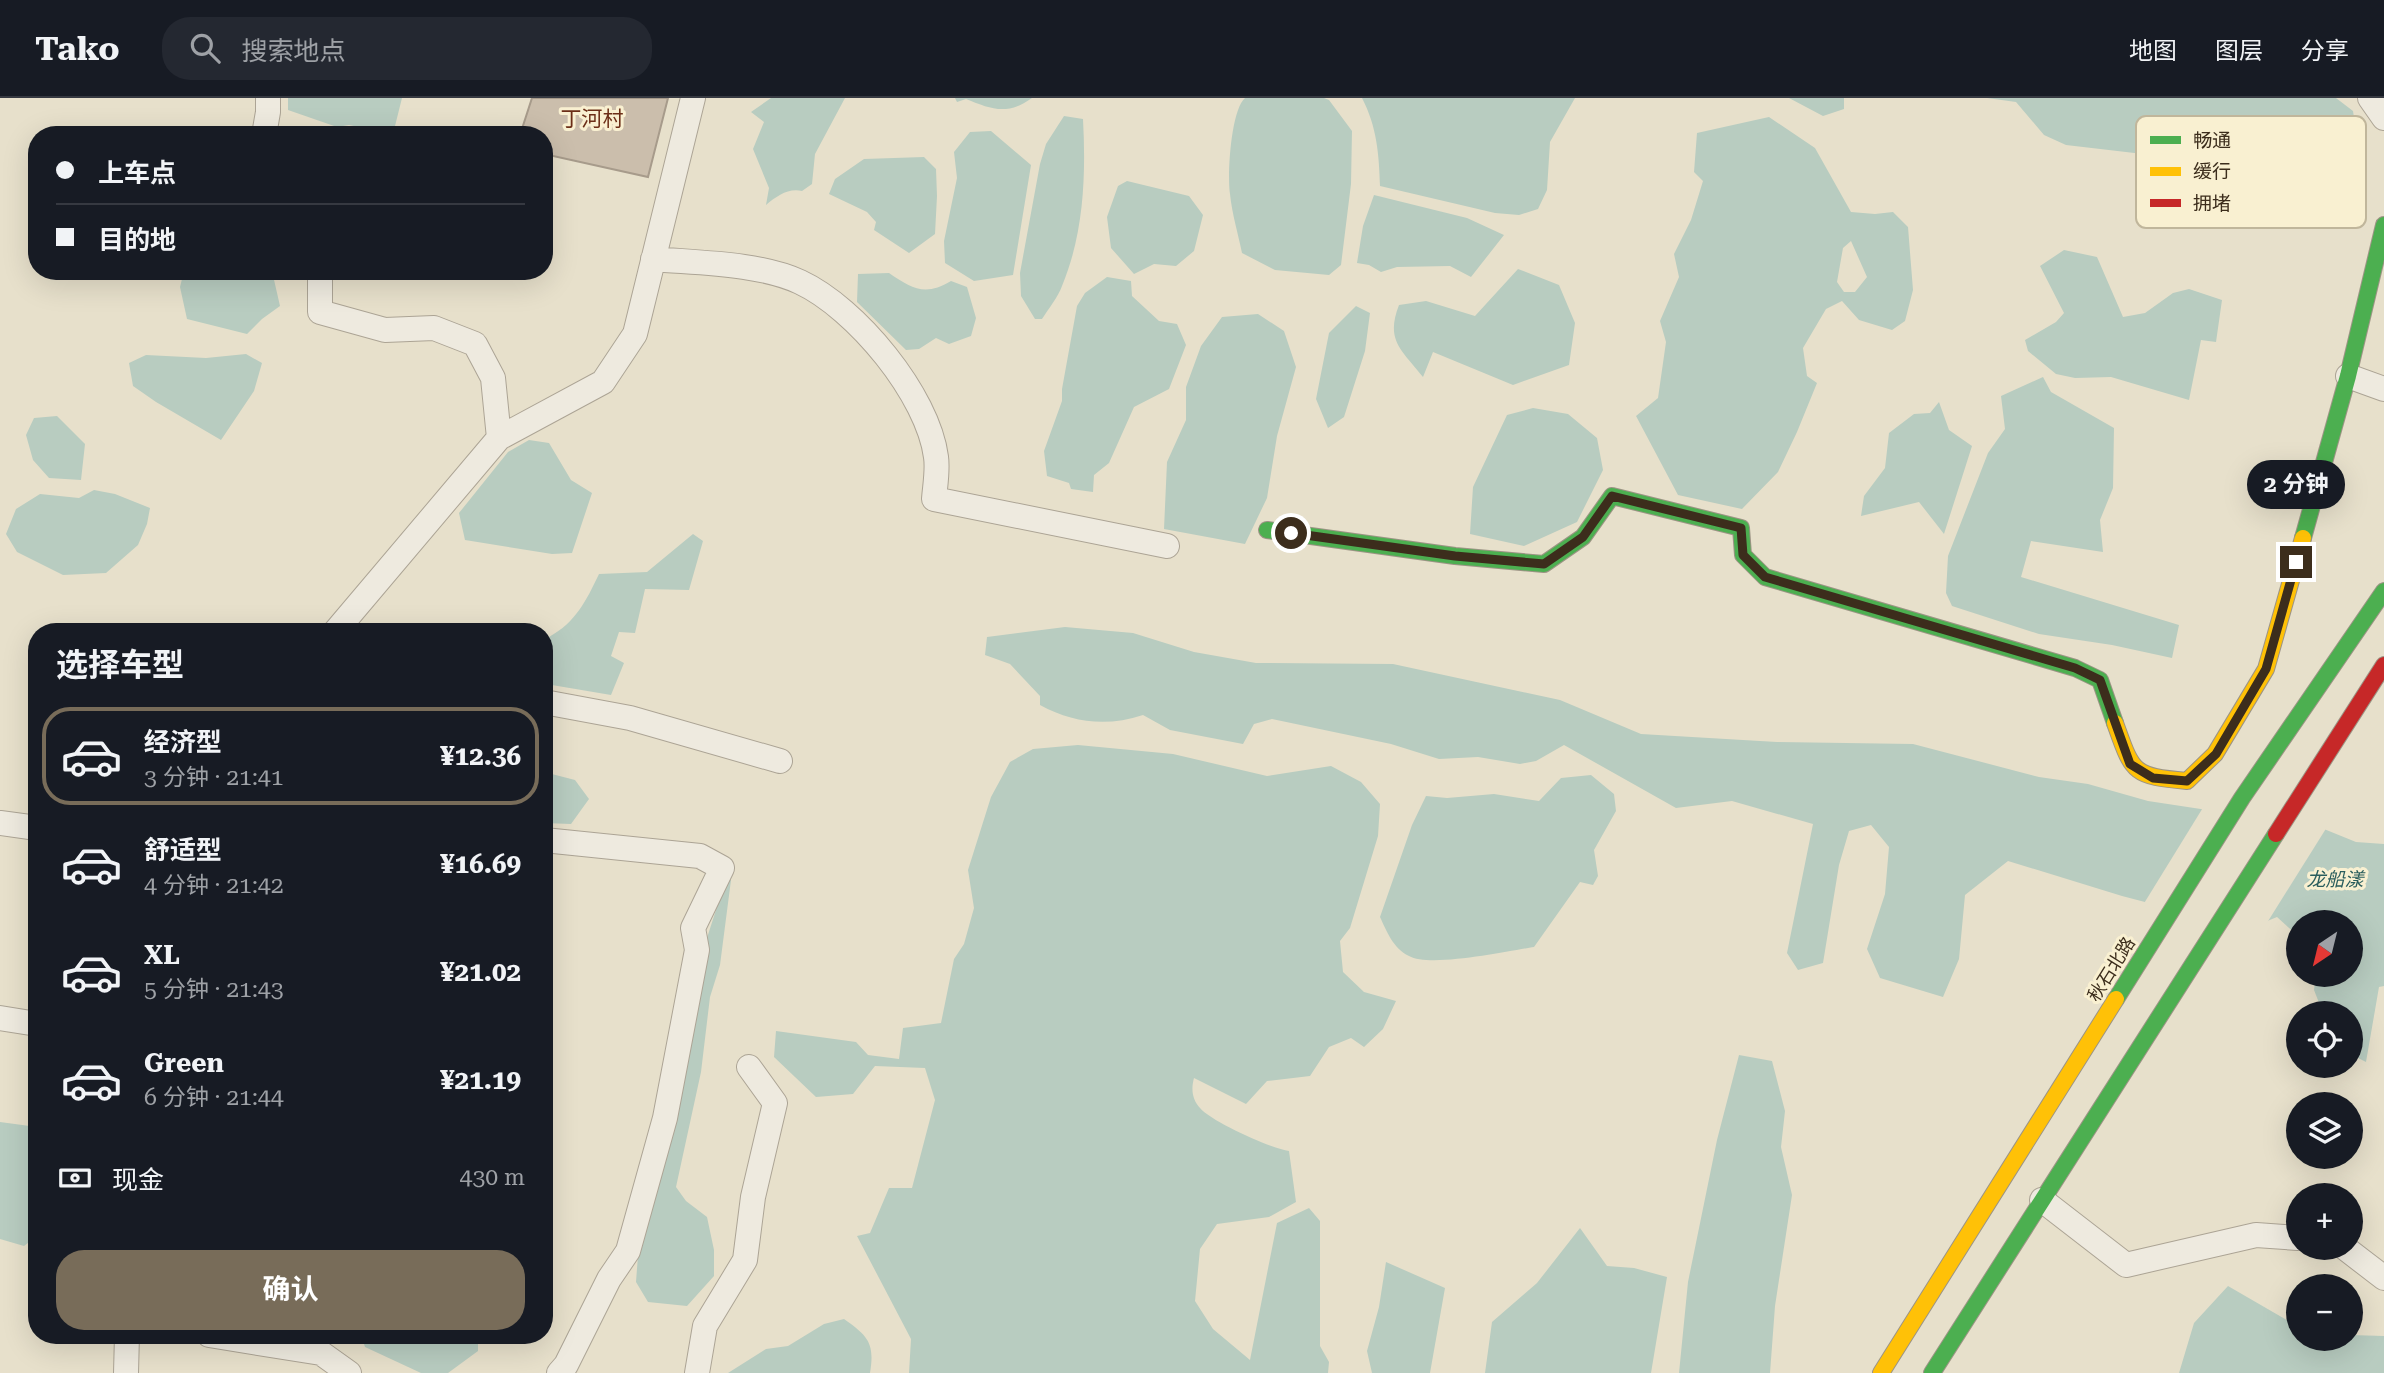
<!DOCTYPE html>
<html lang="zh">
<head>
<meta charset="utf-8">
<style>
	:root { --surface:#171b24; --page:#242831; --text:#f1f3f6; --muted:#9ea1a6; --line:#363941; --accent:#786c59 }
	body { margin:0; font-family:"Roboto Serif","Noto Sans SC",serif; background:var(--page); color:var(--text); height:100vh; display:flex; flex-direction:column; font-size:26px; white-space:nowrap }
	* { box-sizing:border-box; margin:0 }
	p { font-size:23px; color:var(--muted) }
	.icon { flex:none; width:38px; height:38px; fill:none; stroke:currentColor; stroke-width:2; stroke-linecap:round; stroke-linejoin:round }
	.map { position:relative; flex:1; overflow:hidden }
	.side { position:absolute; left:28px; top:525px; width:525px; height:721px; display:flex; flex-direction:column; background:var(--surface); border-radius:28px; box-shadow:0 7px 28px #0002 }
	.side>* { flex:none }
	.guide { position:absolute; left:28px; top:28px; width:525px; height:154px; border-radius:28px; box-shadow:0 7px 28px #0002; display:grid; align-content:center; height:154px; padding:0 28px; background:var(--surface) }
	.needle { width:46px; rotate:215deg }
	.controls { position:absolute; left:2286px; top:812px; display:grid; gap:14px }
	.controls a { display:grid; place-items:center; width:77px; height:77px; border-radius:50%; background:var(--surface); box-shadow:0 7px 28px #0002; font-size:35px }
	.end { position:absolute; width:32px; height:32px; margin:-16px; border:9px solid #3c2d1c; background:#fff; box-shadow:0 0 0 4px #fff }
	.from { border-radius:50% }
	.bubble { position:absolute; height:49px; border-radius:24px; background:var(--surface); box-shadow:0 7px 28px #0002; font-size:23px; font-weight:700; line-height:49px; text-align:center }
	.guide b { display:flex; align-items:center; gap:24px; height:66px; font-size:26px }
	.guide b+b { border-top:2px solid var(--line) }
	.guide i { width:18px; height:18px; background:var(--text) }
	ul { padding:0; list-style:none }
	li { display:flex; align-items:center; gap:21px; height:98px; margin:0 14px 10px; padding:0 14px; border:4px solid transparent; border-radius:28px }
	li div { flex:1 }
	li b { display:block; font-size:26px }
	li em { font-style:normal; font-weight:700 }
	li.current { border-color:var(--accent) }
	li>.icon { width:63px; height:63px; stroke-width:1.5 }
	h2 { padding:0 28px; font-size:32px; line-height:84px }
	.pay { display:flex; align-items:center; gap:18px; height:77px; padding:0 28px; font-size:26px }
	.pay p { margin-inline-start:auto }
	.cta { display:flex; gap:14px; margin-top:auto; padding:14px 28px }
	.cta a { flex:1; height:80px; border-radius:28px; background:var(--accent); color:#fff; font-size:28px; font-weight:700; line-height:80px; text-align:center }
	header { display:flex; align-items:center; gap:42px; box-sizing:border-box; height:98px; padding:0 35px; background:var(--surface); border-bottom:2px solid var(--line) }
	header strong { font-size:33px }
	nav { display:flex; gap:38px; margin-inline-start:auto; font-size:24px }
	.search { width:490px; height:63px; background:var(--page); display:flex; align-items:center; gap:18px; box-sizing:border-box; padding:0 24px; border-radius:28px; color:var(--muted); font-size:26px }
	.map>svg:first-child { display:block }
</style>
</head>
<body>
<header>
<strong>Tako</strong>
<div class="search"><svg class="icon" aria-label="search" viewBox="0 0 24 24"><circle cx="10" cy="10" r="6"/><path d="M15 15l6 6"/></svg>搜索地点</div>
<nav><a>地图</a><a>图层</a><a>分享</a></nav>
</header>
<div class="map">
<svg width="2384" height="1275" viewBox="0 0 2384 1275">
	<rect width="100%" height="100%" fill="#e7e0cb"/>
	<path fill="#b8ccc0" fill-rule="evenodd" d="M288,0h114l-9,36 -44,-9 -12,2 -49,-17z
		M771,0h74l-30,56 -3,30 -10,7c-14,-3 -25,5 -36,14l3,-17 -16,-39 11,-27 -13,-10z
		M955,0h77c-25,18 -41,11 -66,1l-9,3z
		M1245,0h79l5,2 23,31 -1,53 -10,81 -12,10 -54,-5 -33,-17c-4,-20 -10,-39 -12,-59 -3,-19 1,-84 15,-96z
		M1362,0h213l-25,44 -3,48 -9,19 -19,6 -24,-2 -115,-27c-1,-32 -3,-59 -18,-88z
		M1789,0h55v11l-21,7z
		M1987,0h349l17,13 2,13 -32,-1 -53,22 -53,-11 -74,20 -77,-9 -22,-10 -28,-33z
		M1064,18l19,3c3,56 1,114 -21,167 -4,11 -13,22 -20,33h-7l-14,-23 -1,-23 20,-109 6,-20z
		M1769,19l46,31 36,64 24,2 18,-2 15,15 5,63 -8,31 -13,9 -33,-10 -17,-19 -16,8 -23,39 4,28 10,7 -20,49 -19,40 -36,37 -64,-14 -42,-79 22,-18 8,-56 -6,-21 19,-44 -5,-23 17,-34 12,-39 -9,-9 3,-39zM1851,143l16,36 -12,15h-11l-7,-10 6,-34z
		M991,33l40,34 -18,110 -39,6 -29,-18 -1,-22 13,-63 -3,-26 16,-20z
		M924,59l12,12 1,27 -2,38 -26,19 -35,-23 2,-8 -9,-10 -38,-18 6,-15 29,-20z
		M1127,83l62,15 14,19 -9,36 -18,15 -22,-2 -20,10 -23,-26 -4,-31 11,-31z
		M1374,97l93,23 37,17 -33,42 -21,-11 -53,1 -16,5 -12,-7 -12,-2 6,-37z
		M2064,152l33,7 26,60 22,-4 28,-20 16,-4 33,11 -6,42 -15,-2 -12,60 -78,-23 -36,1 -19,-4 -28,-23 -3,-11 31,-18 8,-9 -24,-47z
		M1518,171l41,16 16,38 -6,42 -56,20 -80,-33 -10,25c-21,-27 -38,-36 -24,-72l27,-4 49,15z
		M184,173h88l8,35 -18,13 -15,15 -60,-15 -7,-32z
		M889,175c22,15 36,24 62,8l16,6 9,31 -5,18 -22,8 -13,-6 -17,11 -13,1 -49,-48 1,-28z
		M1107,179l24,4 1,15 27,25 18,3 9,21 -17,44 -35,18 -25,56 -15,12 -1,17 -22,-3 -2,-6 -22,-7 -3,-25 18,-50v-12l15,-83 8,-13z
		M1356,208l14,7 -5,38 -21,66 -16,11 -12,-29 13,-66z
		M1258,216l26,17 12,36 -19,69 -10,62 -22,46 -81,-15 3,-67 19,-42v-33l15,-41 21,-29z
		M246,256l16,9 -8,28 -33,49 -65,-38 -23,-16 -4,-23 17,-8 60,3z
		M2043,279l8,15 63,36 -1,60 -13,32 3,32 -72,-11 -10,36 158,48 -7,33 -60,-13 -73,-11 -87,-28 -6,-13 2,-37 40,-103 17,-24 -4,-33z
		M1939,304l10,28 23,16 -28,88 -25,-32 -58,14 3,-20 21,-28 4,-35 25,-19 16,-1z
		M1533,310l35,6 29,24 6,32 -26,52 -53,24 -54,-12 3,-47 34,-72z
		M57,318l28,28 -4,36 -32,-2 -16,-18 -7,-25 8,-17z
		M529,342l20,3 22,37 21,13 -20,60 -20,1 -87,-14 -6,-27 49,-61z
		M94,392l21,4 35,14 -3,16 -9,21 -32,28 -43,2 -46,-23 -11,-18 10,-25 24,-15 39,4z
		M693,436l10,7 -14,49 -44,-1 -10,44 -16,-1 -8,24 13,7 -13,32 -65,-11 3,-47c27,-15 37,-36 50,-63l48,-2z
		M1065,529l68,6 61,19 62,11 137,1 167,36 81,34 136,8 136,2 126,33 49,7 60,17 171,26 37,15 28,2v142l-5,1 -13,75 -16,-8v-41h-27l-9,-23 2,-15h34v-53h-52v14l-21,-19 -29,12 -126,-33 -114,-35 -43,34 -6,64 -16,38 -63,-19 -13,-29 18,-55 4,-47 -18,-22 -22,6 -10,34 -16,98 -25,7 -11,-17 26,-129 -81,-23 -56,7 -112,-63 -28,16 -16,3 -42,-7 -39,2 -48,-15 -119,-25 -18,5 -11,20 -73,-14 -27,-15c-36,12 -70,8 -103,-10v-9l-30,-32 -25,-9 2,-18z
		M1078,647l95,9 94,22 64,-10 30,16 19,22 -2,32 -28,92 -10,13 3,31 21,20 32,9 -13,28 -19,18 -13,-9 -22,9 -19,29 -43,5 -21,23 -52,-26c-3,11 -2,21 6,30 12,14 70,40 89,43l7,51 -27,15 -52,7 -17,25 -5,52 18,28 37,31 27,-137 32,-15 11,13v125l9,16 -1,11h-419l2,-34 -54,-103 13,-3 19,-45h23l23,-88 -10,-32 -50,-2 -22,28 -37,3 -42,-40 2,-26 80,11 12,13 31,4 4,-31 38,-5 13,-64 10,-15 10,-36 -6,-38 23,-73 19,-35 23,-13z
		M544,674l31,8 14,19 -18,25 -27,-1z
		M1591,677l23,19 2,17 -22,39 4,26 -5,9 -13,-3 -46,65c-26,4 -104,21 -125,9 -16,-8 -22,-24 -29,-39l32,-92 14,-29 21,2 47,-4 45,7 22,-23z
		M726,781l5,1 -11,85 -10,32 -9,75 -25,115 10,14 21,16 7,33v26l-27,30 -39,-4 -12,-20 6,-80 17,-16 20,-95 26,-147z
		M1739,957l33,6 13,50 -4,36 11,48 -17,111 -5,67h-91l9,-91 29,-142z
		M0,1024l37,5v109l-13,10 -24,-7z
		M1580,1130l27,38 27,2 33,9 -16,96h-166l7,-51 45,-39z
		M1386,1164l59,26 -15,85h-58l-5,-22 12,-44z
		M2228,1188l62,36 8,1v16h52v-4l34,1v37h-205l15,-50z
		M844,1221c24,17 31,24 26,54h-142l38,-24 22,-3 36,-22z
		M361,1237h117v16l-30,22h-27l-56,-26z"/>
	<path fill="#e7e0cb" d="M2204,708l123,21 -62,99 -18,7 -104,-28z"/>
	<path fill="#cbbeac" stroke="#a79b8b" stroke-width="2" d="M532,0h136l-20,79 -104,-23v-19h-24z"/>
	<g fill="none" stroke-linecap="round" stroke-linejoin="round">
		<g stroke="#aca495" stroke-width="26">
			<path id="street" d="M2370,0l14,20
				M264,37l4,-23v-14
				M653,161c45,4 106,4 147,23 56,26 128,113 136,175 2,13 -1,29 -2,42l233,47
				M320,173v41l65,18 49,-2 41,16 18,34 6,60
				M2348,278l36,13
				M335,534l164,-194 104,-56 32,-48 58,-236
				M544,604l86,16 150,43
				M0,725l37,5
				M544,742l156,16 22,12 -29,60 4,22 -32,168 -37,133 -19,28 -43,86 -7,8
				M0,920l37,6
				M2042,1102l84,65 130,-30 42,3
				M2345,1150l39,30
				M209,1237l112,18 28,20
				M126,1275l1,-38
				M697,1275l8,-47 40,-66 8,-63 22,-94 -26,-36"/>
		</g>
		<g stroke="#9c9485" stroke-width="18">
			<path id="fast" d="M1267,432l188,26 89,8 39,-27 29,-41 129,32 2,27 22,22 310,91 25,12 15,43
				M2303,440l45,-162 36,-151
				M2116,901l126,-201 142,-207
				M1932,1275l344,-539"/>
		</g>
		<g stroke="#9c9485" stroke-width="18">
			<path id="slow" d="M2115,625c18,50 17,53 72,58l28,-27 51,-85 37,-131
				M1881,1275l235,-374"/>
		</g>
		<g stroke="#9c9485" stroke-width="18">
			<path id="jam" d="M2276,736l108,-169"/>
		</g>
		<use href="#street" stroke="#eeeadf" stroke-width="24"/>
		<use href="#fast" stroke="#4caf50" stroke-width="16"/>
		<use href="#slow" stroke="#ffc107" stroke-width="16"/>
		<use href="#jam" stroke="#c62828" stroke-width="16"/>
	</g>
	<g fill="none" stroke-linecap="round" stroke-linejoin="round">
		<path stroke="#3c2d1c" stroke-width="9" d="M1291,435l164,23 89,8 39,-27 29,-41 129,32 2,27 22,22 310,91 25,12 30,84 23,14 34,3 29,-27 50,-85 30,-107"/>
	</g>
	<g text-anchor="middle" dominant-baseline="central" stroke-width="6" stroke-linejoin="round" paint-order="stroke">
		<g font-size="18" fill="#3c2d1c" stroke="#f9f0d1">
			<text transform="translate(2111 871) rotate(-58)">秋石北路</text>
		</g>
		<g font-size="19" font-style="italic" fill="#2a5d5d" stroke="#f9f0d1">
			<text x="2335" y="781">龙船漾</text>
		</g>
		<g font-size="21" fill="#6c2e17" stroke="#f9f0d1">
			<text x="592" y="21">丁河村</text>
		</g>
	</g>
	<rect x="2136" y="18" width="230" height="112" rx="10" fill="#f9f0d1" stroke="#c0b69b" stroke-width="2"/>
	<rect x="2150" y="38" width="31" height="8" fill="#4caf50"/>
	<rect x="2150" y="69" width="31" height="9" fill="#ffc107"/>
	<rect x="2150" y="101" width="31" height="8" fill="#c62828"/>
	<g font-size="19" fill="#3c2d1c">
		<text x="2193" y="49">畅通</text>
		<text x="2193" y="80">缓行</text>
		<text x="2193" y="112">拥堵</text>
	</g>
</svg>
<div class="controls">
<a><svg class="needle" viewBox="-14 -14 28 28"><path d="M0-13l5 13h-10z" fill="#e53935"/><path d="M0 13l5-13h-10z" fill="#9ea1a6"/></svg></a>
<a><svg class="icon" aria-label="locate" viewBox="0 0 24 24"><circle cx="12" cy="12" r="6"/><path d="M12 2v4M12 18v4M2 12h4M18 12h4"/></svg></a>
<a><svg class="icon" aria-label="layers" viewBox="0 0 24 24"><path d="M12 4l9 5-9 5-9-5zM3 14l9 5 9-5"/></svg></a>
<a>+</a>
<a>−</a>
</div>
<i class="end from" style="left:1291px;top:435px"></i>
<i class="end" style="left:2296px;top:464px"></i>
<div class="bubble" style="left:2247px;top:362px;width:98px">2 分钟</div>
<div class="guide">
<b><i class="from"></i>上车点</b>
<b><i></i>目的地</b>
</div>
<section class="side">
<h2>选择车型</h2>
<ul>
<li class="current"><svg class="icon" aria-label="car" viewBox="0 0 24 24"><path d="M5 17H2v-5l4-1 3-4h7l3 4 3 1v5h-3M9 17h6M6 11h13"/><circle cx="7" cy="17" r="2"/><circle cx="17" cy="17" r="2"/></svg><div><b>经济型</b><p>3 分钟 · 21:41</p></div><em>¥12.36</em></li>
<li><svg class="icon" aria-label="car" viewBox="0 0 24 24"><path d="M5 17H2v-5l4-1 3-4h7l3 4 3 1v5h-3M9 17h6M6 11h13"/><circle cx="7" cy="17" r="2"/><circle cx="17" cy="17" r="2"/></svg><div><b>舒适型</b><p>4 分钟 · 21:42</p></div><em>¥16.69</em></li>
<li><svg class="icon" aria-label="car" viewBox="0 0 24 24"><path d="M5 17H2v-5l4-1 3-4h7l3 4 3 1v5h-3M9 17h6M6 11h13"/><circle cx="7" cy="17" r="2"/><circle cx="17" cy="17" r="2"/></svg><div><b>XL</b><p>5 分钟 · 21:43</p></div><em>¥21.02</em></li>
<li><svg class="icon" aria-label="car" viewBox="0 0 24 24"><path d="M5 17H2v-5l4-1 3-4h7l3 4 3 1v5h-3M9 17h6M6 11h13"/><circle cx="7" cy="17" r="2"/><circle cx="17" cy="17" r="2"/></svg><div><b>Green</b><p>6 分钟 · 21:44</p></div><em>¥21.19</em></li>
</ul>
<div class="pay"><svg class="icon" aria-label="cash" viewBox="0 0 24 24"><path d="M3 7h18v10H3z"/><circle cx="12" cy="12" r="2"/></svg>现金<p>430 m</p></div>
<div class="cta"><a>确认</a></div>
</section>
</div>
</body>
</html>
